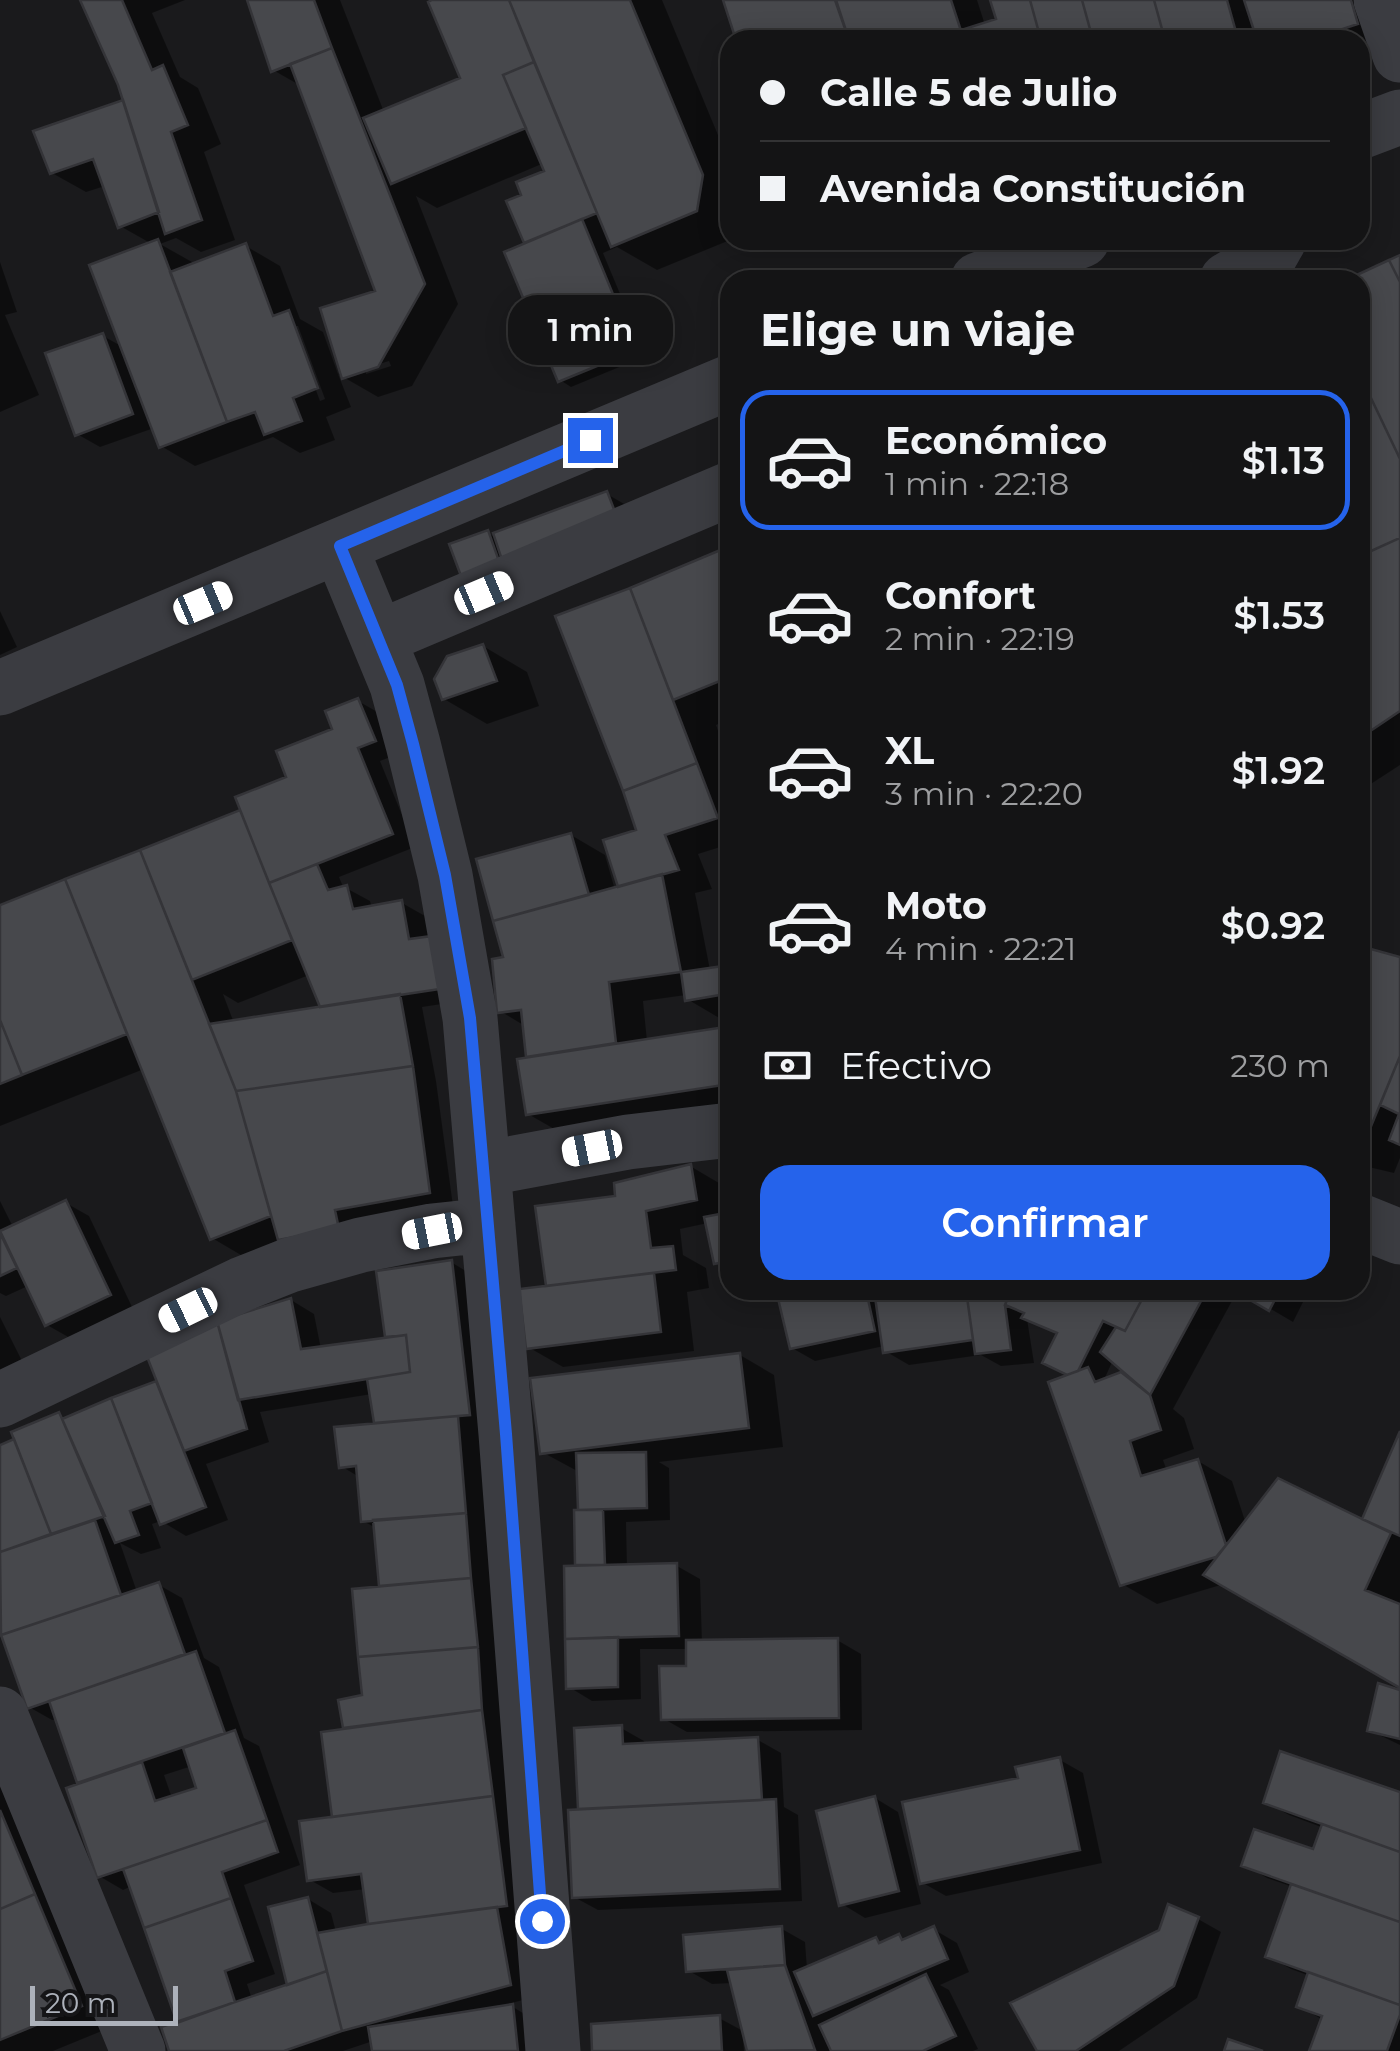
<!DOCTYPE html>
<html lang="es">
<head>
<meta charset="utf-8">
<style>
	:root { --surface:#141415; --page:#212122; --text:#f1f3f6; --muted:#9d9ea0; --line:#333334; --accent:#2563eb }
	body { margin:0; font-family:Montserrat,sans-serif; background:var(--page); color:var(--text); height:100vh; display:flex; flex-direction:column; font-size:38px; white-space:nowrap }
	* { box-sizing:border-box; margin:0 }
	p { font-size:32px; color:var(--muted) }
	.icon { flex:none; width:55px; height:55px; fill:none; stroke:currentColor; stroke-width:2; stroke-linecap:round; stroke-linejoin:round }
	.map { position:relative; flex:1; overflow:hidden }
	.sheet { position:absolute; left:720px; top:270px; width:650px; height:1030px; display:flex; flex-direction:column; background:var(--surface); border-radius:30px; box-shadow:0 5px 25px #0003,0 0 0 2px var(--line) }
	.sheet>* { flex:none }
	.hud { position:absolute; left:720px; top:30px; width:650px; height:220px; border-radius:30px; box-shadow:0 5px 25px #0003,0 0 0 2px var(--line); display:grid; align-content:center; height:220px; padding:0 40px; background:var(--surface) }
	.scale { position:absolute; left:30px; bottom:25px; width:148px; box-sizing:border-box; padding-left:10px; border:5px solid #adb2bb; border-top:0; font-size:28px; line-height:35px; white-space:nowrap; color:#adb2bb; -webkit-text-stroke:8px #151517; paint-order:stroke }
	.end { position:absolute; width:45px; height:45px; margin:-22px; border:12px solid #2563eb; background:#fff; box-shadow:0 0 0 5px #fff }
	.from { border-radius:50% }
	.bubble { position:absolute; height:70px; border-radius:30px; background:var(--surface); box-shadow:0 5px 25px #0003,0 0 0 2px var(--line); font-size:32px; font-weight:600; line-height:70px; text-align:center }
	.car { position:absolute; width:30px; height:60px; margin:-30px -15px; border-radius:12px; box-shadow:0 0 8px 2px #0007; background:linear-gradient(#fff 24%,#345 0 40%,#fff 0 76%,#345 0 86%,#fff 0) }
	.hud b { display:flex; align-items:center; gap:35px; height:95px; font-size:38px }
	.hud b+b { border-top:2px solid var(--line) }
	.hud i { width:25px; height:25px; background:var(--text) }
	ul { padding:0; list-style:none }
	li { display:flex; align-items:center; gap:30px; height:140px; margin:0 20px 15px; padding:0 20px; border:5px solid transparent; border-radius:30px }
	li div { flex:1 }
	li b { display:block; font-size:38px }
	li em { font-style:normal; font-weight:600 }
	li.active { border-color:var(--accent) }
	li>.icon { width:90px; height:90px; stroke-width:1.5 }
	h2 { padding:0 40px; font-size:45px; line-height:120px }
	.pay { display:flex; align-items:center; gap:25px; height:110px; padding:0 40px; font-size:38px }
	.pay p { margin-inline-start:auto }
	.action { display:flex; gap:20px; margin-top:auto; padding:20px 40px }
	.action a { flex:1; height:115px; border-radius:30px; background:var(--accent); color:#fff; font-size:40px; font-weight:600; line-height:115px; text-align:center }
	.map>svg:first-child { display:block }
</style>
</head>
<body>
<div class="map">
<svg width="1400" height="2051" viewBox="0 0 1400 2051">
	<rect width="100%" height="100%" fill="#1a1a1c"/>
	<path fill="#0007" fill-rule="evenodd" d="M83,0h102l-33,13 28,64 18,11 23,56 -17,8 31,88 -34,12 -25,-14 -16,6 32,18 1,4 53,-20 34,20 20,53 23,13 15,42 4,-1 37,-80 -78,-207 -28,-16 -23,-70h90l44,112 79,-33 -25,-79h224l68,164v76l-73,30 -40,-23 -14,6 43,103 -75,31 -11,-7 -30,-136 -4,-2 -2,-46 23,-24 -3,-9 -107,45 -21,-12 42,108 -46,82 -34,11 -40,-23 13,33 -25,10 9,23 -35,13 -27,-16 -78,29 -34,-20 -7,-18 -54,19 -23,-13 26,-98 20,11 29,-103 -32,-18 -15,-40 -19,6 -34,-19 75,-71zM292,326h6l27,73 -5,2zM389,361l2,5 -25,8v-6z
		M726,0h251l8,25 14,-4 -6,-21h384l14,43 -31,10v-13h-621z
		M1400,258v507l-40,26v-511h-8z
		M0,262l17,50 -12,3 34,80 -39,17z
		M607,494l43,25 -102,64 -96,-37 35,-13 6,3z
		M730,549v170l-14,6 14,38v81l-32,10 14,35 -17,4 15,77 20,-3v141l-167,26 -35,-20 1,-55 -4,-33 -25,-15 6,-51 65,-125 34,20 10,35 6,-2 19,-56 -9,-241zM686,995l1,4 34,20 5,-1 2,11 -81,12 -4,-40z
		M0,611l17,36 -17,8z
		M483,646l44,26 12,34 -52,18 -43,-25z
		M358,701l23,13 17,40 -18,7 35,86 -76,30 5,12 2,-1 24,13 2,7 30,-5 23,13 37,85 -40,6 14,74 17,125 -207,52 -34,-20 -68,-169 -144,57v-219l239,-95 6,4 44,-38 46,-48zM309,975l14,34 -89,14 -11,-29 15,9z
		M1360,949l40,10v199l-6,15 -34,-8z
		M690,1166l34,20 6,28v56l-14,-8 -8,-39 -28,6 3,26 23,13 3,20 -22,4 7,59 -131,16 -35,-20 20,-59 70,-90z
		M0,1201l13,26 53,-24 23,13 44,93 -63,29 -23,-13 -19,-39 -22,10 -6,-3z
		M451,1262l23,14 60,721 -26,7 28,17 3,30h-164l-2,-10 -30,10h-171l8,-27 -48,-138 -9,4 -24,-14 -18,-91 -23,-66 -6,1 -23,-13 -29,-83v-176l58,-33 9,4 92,-37 132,-82 23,14 7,35 67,-10 -9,-66zM372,1394l5,32 -36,40 18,11 4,44 13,7 5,60 -16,110 -24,4 5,28 -11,89 -25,61 23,13 33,-4 5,37 -35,6 -5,-19 -23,-14 -18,87 -38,13 -5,-15 28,-10 -31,-89 56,-20 -41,-119 -15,-8 -25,-71 -15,-9 -22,-60 -23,-13 -22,7 -17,-49 21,11 20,-6 -9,-24 9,-3 25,15 42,-16 -22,-56 63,-22 -9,-30zM192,1766l7,23 -27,9 -8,-23z
		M779,1290h459l-65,119 11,9 10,31 -31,11 4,11 31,-10 34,20 14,43 117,-2 37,-85v248l-176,-101 -67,20 -35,-20 -63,-249 -32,-16 7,44 -33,3 -20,-11 -72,10 -24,-14 -1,-5 -69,15 -23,-13zM1113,1360l23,20 -2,2 -13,-8 -18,8z
		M1238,1290h71l-16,32z
		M0,1317l26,52 -26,12z
		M740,1355l34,20 9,72 -124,15 10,6 1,52 -44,2 1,45 50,-1 23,13 2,64 135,-3 24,14 1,76 -175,2 -23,-13 25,-51v-19h-49l1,50 -49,2 -23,-14 9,-120 1,-95 -37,-20z
		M1400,1693v52l-31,-15z
		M621,1728l23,13 1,4 113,-5 23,13 3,54 14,8 4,86 -204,9 -24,-13 7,-86 -4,-81z
		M1060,1760l23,13 19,90 -156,33 -23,-13 98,-103z
		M0,1773l114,253 -61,25h-53z
		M1400,1795v256h-89l12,-31 -24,-14 11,-30 -19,-7 -23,-13 25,-69 -26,-9 -23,-14 70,-12 10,-24 -35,-13 -23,-13z
		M875,1798l23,14 23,92 -56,14 -23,-14z
		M1198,1919l23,13 -24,66 -78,53h-80z
		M782,1929l23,13 2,27 69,-29 7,4 16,-7 8,4 26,-12 24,14 12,29 -29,13 9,5 29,59 -5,2h-224l-3,-14 -3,1 1,13h-149l124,-33 26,14 -13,-49 -20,1 -23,-13z"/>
	<path fill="#47484c" stroke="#343438" stroke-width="2.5" d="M80,0h42l30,70 11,-5 25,60 -17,7 31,88 -37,14 -47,-149z
		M247,0h67l18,48 -61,24z
		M432,0h77l25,62 -31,13 23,53 -135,56 -28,-66 97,-40 -32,-76z
		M509,0h121l73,175 -6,36 -86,36z
		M723,0h112l14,40h-113z
		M836,0h115l13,40h-115z
		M990,0h40l11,40h-77l-3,-10 35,-11z
		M1030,0h52l11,40h-52z
		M1082,0h72l11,40h-72z
		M1154,0h73l9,32 -27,8h-44z
		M1244,0h107l7,24 -37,12 1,4h-65z
		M332,48l93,236 -47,83 -36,12 -22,-71 55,-17 -85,-227z
		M534,62l63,151 -73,30 -18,-42 15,-6 -5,-13 28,-11 -41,-96z
		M123,100l36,112 -41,16 -25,-69 -43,15 -17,-43z
		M582,219l54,131 -78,32 -54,-130z
		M158,239l69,183 -68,26 -70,-183z
		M246,243l27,73 16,-6 29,78 -25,10 9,23 -38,14 -9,-23 -28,10 -57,-150z
		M1400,255v27l-11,-22z
		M1389,260l11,22v177l-40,-84v-95h-14z
		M103,333l30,81 -58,22 -30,-83z
		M1360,375l40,84v79l-40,18z
		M607,491l10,26 -115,43 -9,-27z
		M488,530l11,31 -38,15 -12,-32z
		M1400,538v173l-40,27v-182z
		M730,546v131l-57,23 -43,-112z
		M630,588l67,175 -74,28 -68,-175z
		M483,644l14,37 -55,19 -8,-21 13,-23z
		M358,698l18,43 -18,7 35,86 -124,49 -34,-86 51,-20 -10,-26 56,-22 -7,-18z
		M697,763l21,55 -53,17 14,35 -61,17 -15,-47 33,-10 -13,-39z
		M240,810l52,130 -100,40 -52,-130z
		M571,833l18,62 -96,26 -17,-62z
		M140,850l96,241 35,125 -61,24 -145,-361z
		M317,864l11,26 19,-5 6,24 49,-9 7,39 23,-3 8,53 -120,18 -51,-124z
		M662,874l19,98 -72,10 7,61 -90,14 -5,-47 -24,3 -5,-54 11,-2 -10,-36z
		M65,879l62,155 -105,41 -22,-55v-115z
		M1360,946l40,11v99l-40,97z
		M730,965v119l-204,31 -9,-56 208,-32 -5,-32 -35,6 -4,-29z
		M400,994l13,72 -177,25 -27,-67z
		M0,1020l22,55 -22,9z
		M1400,1056v89l-11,-5 10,-26 -19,-9z
		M413,1066l17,127 -95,17 4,19 -61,11 -42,-149z
		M691,1164l6,36 -51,11 5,37 22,-2 3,24 -130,16 -11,-80 80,-10 -1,-13z
		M66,1200l45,95 -66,31 -45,-95z
		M730,1212v49l-16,3 -10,-47z
		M0,1233l17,35 -17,8z
		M452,1260l18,155 -96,8 -7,-44 43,-7 -4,-37 -21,2 -9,-66z
		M654,1273l7,59 -135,17 -7,-60z
		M776,1290h90l9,41 -85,18z
		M874,1290h92l7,50 -90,13z
		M966,1290h45l-6,15 6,45 -36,4z
		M1011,1290h136l-22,41 -22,-10 -25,50 -11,4 -25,-12 15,-30 -36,-15 3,-5 -19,-8z
		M1147,1290h60l-57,105 -50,-43 16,-25 9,4z
		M1233,1290h47l-11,21z
		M291,1298l10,51 105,-14 4,37 -172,28 -21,-79z
		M217,1321l30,108 -63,22 -40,-102z
		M740,1353l9,75 -209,26 -10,-76z
		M1088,1367l7,15 26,-10 29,23 11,35 -31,11 11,35 57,-17 28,86 -10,12 -96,29 -72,-204z
		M156,1381l50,126 -46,18 -49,-127z
		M111,1398l41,105 -22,8 9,24 -24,8 -53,-124z
		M59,1412l46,104 -54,18 -40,-102z
		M458,1416l8,97 -105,9 -5,-56 -17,2 -5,-41z
		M1400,1431v105l-38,-17z
		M14,1439l37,95 -51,18v-107z
		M646,1452l1,56 -69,2 -2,-57z
		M1278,1478l113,55 -26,57 35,14v84l-197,-113z
		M574,1510h29l2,55h-30z
		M466,1513l5,65 -92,8 -6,-66z
		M95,1520l26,75 -120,40 -1,-83z
		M677,1563l2,73 -114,3 -1,-73z
		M471,1578l7,69 -120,10 -6,-68z
		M159,1582l26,72 -158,55 -26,-74z
		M618,1637v50l-52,2 -1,-50z
		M838,1638l1,80 -178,2 -2,-54h27v-26z
		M478,1647l4,63 -139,18 -5,-28 24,-5 -4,-38z
		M196,1651l29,82 -148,50 -28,-82z
		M1378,1683l22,7v49l-33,-8z
		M482,1710l11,86 -161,21 -11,-85z
		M622,1725l1,19 135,-7 4,63 -184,9 -4,-81z
		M235,1730l32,90 -170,58 -31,-90 76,-26 13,39 41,-13 -13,-40z
		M1280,1751l120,41v60l-137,-49z
		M1060,1757l20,93 -160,34 -18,-82 116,-24 -3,-11z
		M493,1796l14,110 -139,18 -7,-50 -54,7 -8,-60z
		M875,1796l24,95 -60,15 -23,-95z
		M776,1799l4,90 -208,9 -4,-88z
		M0,1810l35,84 -35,15z
		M267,1820l11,32 -56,20 9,26 -87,30 -21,-59z
		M1322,1824l78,28v70l-159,-56 13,-37 59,20z
		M1291,1884l109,38v83l-135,-48z
		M35,1894l47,112 -82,34v-131z
		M308,1897l19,74 -40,14 -19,-78z
		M231,1898l22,63 -28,10 10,31 -58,21 -33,-95z
		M1168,1904l31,13 -25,69 -98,65h-39l-27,-48 149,-73z
		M497,1907l14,78 -169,46 -25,-98 51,-9z
		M782,1926l3,39 -99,7 -3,-37z
		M934,1926l14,33 -135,57 -19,-44 82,-35 3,6 20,-9 3,6z
		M785,1965l30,85 -68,1 -20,-81z
		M327,1971l15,60 -58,20h-115l-8,-24z
		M1308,1972l92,33v10l-13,36h-78l13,-35 -26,-9z
		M926,1974l30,62 -33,15h-92l-12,-26z
		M513,2004l5,47h-146l-4,-24z
		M720,2015l2,36h-130l-1,-27z
		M1228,2039l35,12h-39z"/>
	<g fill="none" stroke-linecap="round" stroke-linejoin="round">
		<path stroke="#3b3c41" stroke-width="55" d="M1381,0l19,55
			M1360,132l40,-15
			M978,280l104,-40
			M1227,280l44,-26 8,-14
			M340,547l57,138 16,59 32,131 25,143 36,416 47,617
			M378,638l352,-149
			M0,688l730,-306
			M483,1169l145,-27 102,-12
			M1360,1221l40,16
			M0,1400l242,-116 48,-19 71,-20 71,-14 56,-6
			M0,1714l138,337"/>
	</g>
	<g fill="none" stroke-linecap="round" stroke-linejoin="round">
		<path stroke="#2563eb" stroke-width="12" d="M542,1921l-36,-487 -36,-416 -25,-143 -32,-131 -16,-59 -57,-139 250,-106"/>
	</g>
</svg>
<div class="scale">20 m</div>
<i class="end from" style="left:542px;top:1921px"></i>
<i class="end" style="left:590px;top:440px"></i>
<div class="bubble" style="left:508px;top:295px;width:165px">1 min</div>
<i class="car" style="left:484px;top:593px;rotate:67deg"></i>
<i class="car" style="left:203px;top:603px;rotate:67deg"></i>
<i class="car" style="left:592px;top:1148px;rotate:259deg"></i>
<i class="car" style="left:432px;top:1231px;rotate:259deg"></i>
<i class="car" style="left:188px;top:1310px;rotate:244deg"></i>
<div class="hud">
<b><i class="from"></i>Calle 5 de Julio</b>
<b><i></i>Avenida Constitución</b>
</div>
<section class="sheet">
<h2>Elige un viaje</h2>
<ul>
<li class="active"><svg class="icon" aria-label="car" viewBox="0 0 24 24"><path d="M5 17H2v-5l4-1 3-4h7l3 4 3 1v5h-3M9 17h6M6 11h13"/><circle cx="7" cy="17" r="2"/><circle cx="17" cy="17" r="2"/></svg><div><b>Económico</b><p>1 min · 22:18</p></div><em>$1.13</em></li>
<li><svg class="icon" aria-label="car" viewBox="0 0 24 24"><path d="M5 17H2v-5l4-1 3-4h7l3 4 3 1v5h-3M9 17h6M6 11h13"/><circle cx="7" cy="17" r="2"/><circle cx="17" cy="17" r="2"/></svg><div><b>Confort</b><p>2 min · 22:19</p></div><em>$1.53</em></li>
<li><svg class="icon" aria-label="car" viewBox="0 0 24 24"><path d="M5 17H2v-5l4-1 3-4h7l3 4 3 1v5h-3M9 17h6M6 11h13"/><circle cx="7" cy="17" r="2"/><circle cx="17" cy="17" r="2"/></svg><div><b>XL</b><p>3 min · 22:20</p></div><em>$1.92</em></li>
<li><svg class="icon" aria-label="car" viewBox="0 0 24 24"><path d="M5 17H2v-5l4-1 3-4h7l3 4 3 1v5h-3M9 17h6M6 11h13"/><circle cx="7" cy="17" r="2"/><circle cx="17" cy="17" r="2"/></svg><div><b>Moto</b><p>4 min · 22:21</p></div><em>$0.92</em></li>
</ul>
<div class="pay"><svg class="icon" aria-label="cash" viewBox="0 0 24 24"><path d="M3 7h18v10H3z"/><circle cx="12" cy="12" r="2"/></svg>Efectivo<p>230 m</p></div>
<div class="action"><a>Confirmar</a></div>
</section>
</div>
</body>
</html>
